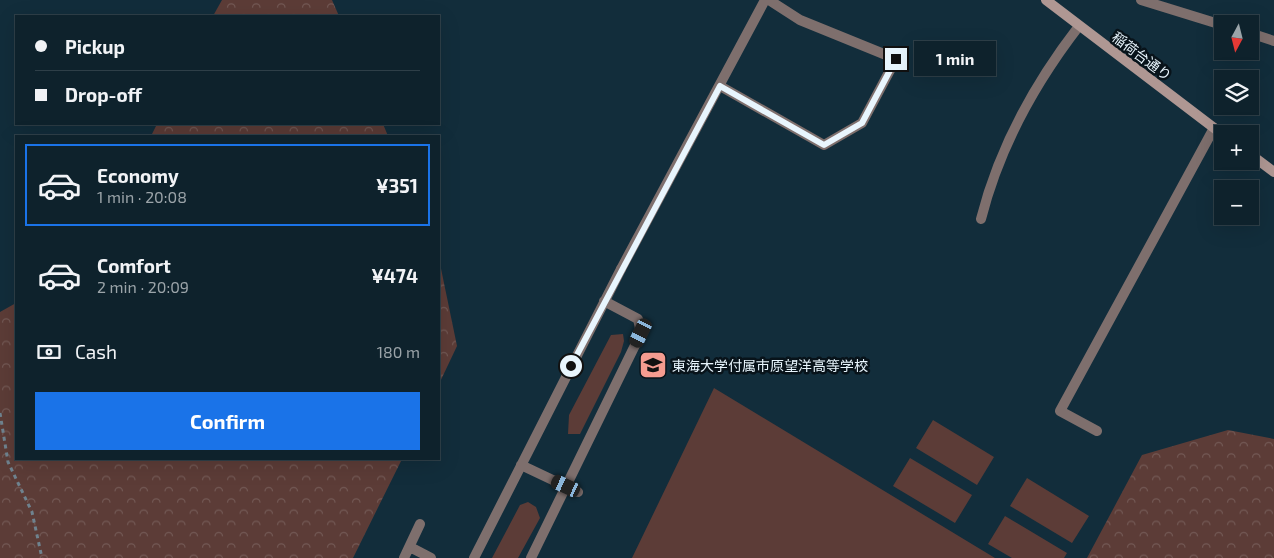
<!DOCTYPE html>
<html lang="en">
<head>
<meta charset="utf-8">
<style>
	:root { --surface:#0e222c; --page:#1c2f38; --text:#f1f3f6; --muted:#9ba4a9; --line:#2e3f48; --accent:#1a73e8 }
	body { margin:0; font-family:"Exo 2","Noto Sans JP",sans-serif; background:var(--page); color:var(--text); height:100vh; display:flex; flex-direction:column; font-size:19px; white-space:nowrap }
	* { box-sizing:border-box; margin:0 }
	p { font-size:16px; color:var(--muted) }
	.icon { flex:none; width:28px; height:28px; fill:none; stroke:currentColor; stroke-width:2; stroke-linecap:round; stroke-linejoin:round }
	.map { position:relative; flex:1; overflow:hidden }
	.sheet { position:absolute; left:15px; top:135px; width:425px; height:325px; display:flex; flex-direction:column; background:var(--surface); border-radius:0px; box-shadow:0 5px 20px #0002,0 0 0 1px var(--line) }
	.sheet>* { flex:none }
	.guide { position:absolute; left:15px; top:15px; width:425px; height:110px; border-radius:0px; box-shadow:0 5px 20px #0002,0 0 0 1px var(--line); display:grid; align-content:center; height:110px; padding:0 20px; background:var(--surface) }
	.needle { width:32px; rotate:187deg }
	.buttons { position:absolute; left:1214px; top:15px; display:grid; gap:10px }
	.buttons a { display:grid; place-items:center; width:45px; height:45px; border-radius:0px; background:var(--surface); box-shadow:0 5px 20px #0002,0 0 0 1px var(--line); font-size:25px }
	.end { position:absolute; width:22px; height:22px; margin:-11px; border:6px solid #e8f5fd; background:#111; box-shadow:0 0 0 2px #111 }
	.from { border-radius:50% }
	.bubble { position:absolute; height:35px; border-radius:0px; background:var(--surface); box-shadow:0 5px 20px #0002,0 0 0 1px var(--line); font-size:16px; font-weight:700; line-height:35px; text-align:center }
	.car { position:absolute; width:15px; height:30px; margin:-15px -8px; border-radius:6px; box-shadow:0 0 4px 1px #0007; background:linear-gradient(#222 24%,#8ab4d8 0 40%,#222 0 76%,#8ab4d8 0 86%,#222 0) }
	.guide b { display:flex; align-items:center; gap:18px; height:48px; font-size:19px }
	.guide b+b { border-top:1px solid var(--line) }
	.guide i { width:12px; height:12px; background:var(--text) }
	ul { padding:9px 0 0; list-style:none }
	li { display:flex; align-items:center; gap:15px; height:82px; margin:0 10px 8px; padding:0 10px; border:2px solid transparent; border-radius:0px }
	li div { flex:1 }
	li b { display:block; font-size:19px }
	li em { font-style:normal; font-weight:700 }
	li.selected { border-color:var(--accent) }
	li>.icon { width:45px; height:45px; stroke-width:1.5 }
	.pay { display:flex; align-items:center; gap:12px; height:55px; padding:0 20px; font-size:19px }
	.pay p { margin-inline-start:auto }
	.cta { display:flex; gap:10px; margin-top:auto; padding:10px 20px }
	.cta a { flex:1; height:58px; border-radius:0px; background:var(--accent); color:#fff; font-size:20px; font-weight:700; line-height:58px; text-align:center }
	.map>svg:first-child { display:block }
</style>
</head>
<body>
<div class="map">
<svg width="1274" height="558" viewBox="0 0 1274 558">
	<defs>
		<pattern id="forest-crowns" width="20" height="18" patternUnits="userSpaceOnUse" patternTransform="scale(1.25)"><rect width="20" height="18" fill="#5c3c37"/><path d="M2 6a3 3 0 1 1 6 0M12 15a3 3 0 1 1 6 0" fill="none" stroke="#735955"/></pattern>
	</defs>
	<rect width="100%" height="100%" fill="#122d3b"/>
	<path fill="#5c3c37" d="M623,334l1,7 -3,11 -41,82h-12l1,-19 42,-80z
		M714,388l281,170h-363z
		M933,420l61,37 -17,28 -61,-37z
		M910,458l62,37 -17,28 -62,-37z
		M1027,478l62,38 -17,27 -62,-37z
		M528,502l8,5 4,11 -22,40h-26l28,-53z
		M1005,516l62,37 -3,5h-52l-24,-14z"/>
	<path fill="url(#forest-crowns)" d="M222,0h110l7,16h-126z
		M157,124h226l5,12h-237z
		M439,259l18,87 -18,38z
		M16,303v156h386l-49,99h-353v-246z
		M1228,430l46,9v119h-187l55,-103z"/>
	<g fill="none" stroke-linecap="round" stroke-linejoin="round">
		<path stroke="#6f838f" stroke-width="3" stroke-dasharray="4 4" stroke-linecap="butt" d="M0,413l8,49 24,50 10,46"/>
		<path stroke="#7e6f6d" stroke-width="10" d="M521,465l57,27
			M474,558l147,-289
			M531,558l110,-225 -3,-14 -34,-18"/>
		<path stroke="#7e6f6d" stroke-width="10" d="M1141,0l81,25
			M1250,33l24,8
			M720,86l104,59 38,-22 34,-64 -96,-39 -31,-20
			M981,219c18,-71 54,-136 98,-193
			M621,269l144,-269
			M1097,431l-37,-20 154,-283
			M410,547l21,11
			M404,558l16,-34"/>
		<path stroke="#af9793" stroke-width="10" d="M1046,0l176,134
			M1250,154l24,18"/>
	</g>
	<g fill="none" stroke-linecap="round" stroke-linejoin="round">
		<path stroke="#e8f5fd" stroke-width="6" d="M571,366l149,-280 104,59 38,-22 34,-64"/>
	</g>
	<defs>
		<g id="school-square" transform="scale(1.4375)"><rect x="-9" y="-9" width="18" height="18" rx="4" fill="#f59c90" stroke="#08131a"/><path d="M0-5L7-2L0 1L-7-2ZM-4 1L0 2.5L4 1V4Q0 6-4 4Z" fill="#111"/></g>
	</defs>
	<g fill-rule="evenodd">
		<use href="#school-square" x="653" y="365"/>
	</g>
	<g text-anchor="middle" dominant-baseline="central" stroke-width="5" stroke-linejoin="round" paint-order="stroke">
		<g font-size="14" fill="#e8f5fd" stroke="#08131a">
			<text transform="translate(1142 56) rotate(37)">稲荷台通り</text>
		</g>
		<g font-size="14" fill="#e8f5fd" stroke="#08131a" text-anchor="start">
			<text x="672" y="365">東海大学付属市原望洋高等学校</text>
		</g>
	</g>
</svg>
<div class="buttons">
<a><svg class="needle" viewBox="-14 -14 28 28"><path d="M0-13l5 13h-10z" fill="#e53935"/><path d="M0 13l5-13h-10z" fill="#9ba4a9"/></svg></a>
<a><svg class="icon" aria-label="layers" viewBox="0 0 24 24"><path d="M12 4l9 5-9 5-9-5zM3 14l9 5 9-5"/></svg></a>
<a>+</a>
<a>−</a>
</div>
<i class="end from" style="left:571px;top:366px"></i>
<i class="end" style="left:896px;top:59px"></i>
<div class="bubble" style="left:914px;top:41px;width:82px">1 min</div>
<i class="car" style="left:641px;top:333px;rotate:206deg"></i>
<i class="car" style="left:566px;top:486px;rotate:295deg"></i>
<div class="guide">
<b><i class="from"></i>Pickup</b>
<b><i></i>Drop-off</b>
</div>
<section class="sheet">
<ul>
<li class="selected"><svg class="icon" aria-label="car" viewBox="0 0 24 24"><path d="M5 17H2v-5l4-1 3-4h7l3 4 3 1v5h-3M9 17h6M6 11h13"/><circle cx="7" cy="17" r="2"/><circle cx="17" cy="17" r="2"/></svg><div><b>Economy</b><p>1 min · 20:08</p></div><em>¥351</em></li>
<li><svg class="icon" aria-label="car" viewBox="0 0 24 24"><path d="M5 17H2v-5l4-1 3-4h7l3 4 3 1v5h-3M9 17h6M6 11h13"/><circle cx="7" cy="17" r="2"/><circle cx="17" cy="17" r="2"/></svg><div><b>Comfort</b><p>2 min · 20:09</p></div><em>¥474</em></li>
</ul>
<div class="pay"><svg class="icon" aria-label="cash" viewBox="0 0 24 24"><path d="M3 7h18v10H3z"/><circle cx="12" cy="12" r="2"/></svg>Cash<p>180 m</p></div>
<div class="cta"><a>Confirm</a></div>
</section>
</div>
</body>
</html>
